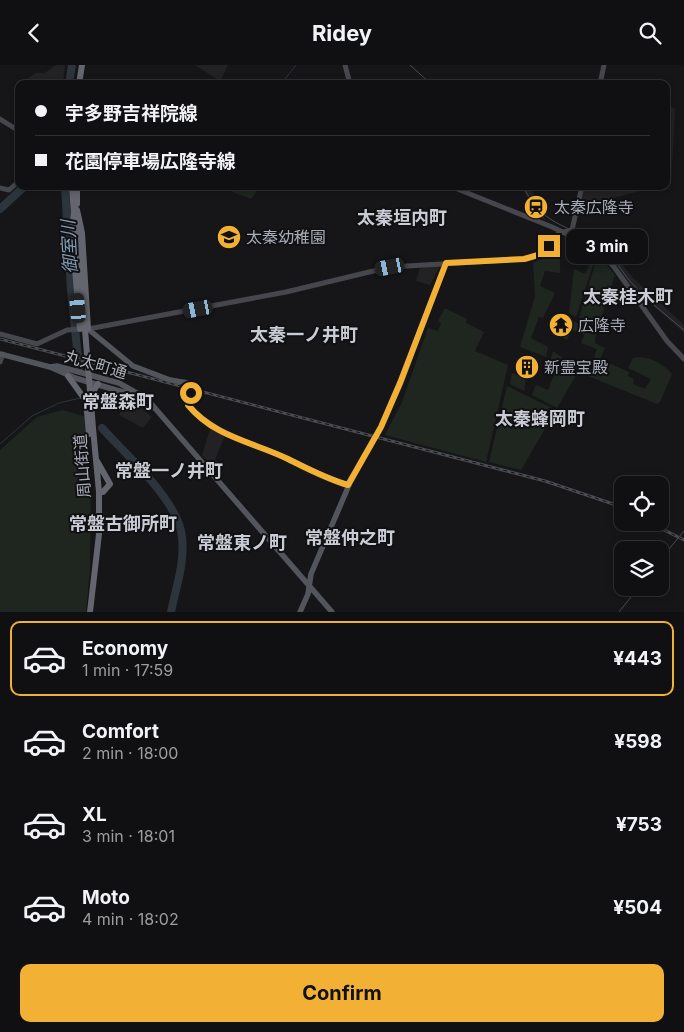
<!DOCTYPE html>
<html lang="en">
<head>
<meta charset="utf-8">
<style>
	:root { --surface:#101012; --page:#1e1e20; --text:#f1f3f6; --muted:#9c9d9f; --line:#303032; --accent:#f2b134 }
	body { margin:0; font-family:Inter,"Noto Sans JP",sans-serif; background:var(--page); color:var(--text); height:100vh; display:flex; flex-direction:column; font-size:19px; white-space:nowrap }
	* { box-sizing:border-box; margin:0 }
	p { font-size:16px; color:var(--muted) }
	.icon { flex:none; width:28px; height:28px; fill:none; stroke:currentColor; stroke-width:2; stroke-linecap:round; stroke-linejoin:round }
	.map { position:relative; height:547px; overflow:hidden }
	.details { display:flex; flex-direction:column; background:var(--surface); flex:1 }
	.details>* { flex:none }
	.guide { position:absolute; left:15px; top:15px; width:655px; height:110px; border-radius:10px; box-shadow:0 2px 8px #0003,0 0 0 1px var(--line); display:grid; align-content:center; height:110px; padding:0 20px; background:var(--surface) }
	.tools { position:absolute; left:614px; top:411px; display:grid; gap:10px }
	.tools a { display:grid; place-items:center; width:55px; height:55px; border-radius:10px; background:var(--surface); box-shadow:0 2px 8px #0003,0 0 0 1px var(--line); font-size:25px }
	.end { position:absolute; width:22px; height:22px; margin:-11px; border:6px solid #f2b134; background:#111; box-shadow:0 0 0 2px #111 }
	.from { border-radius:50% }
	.bubble { position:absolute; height:35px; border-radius:10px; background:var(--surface); box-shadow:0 2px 8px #0003,0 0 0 1px var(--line); font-size:16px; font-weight:700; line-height:35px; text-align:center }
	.car { position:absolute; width:15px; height:30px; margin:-15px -8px; border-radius:6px; box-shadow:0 0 4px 1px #0007; background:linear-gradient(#222 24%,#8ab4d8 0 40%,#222 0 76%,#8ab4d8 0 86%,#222 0) }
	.guide b { display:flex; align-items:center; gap:18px; height:48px; font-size:19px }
	.guide b+b { border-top:1px solid var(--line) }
	.guide i { width:12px; height:12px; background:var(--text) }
	ul { padding:9px 0 0; list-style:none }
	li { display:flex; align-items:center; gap:15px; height:75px; margin:0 10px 8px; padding:0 10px; border:2px solid transparent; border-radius:10px }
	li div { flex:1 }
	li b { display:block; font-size:19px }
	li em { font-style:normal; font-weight:700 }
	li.on { border-color:var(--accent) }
	li>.icon { width:45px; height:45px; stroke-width:1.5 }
	.button { display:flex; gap:10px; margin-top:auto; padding:10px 20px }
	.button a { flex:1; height:58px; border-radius:10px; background:var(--accent); color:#111; font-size:20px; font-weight:700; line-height:58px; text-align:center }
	header { display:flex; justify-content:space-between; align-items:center; height:65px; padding:0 20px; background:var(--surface); font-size:22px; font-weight:700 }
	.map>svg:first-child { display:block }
</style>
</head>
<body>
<header><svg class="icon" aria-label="back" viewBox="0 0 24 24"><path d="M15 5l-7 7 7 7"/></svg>Ridey<svg class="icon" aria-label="search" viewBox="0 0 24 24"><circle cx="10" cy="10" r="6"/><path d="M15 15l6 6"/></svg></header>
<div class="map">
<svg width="684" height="547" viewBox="0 0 684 547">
	<rect width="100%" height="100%" fill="#161618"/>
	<path fill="#222225" d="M56,0h9l-2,19h-42l14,-11h10z
		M195,0h33l-8,16z
		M666,39l9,5 -4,75 -5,1z
		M521,121h7l20,27 -4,4 2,5 -12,-12z
		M584,121h77l-81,20z
		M600,177l12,9 21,27 51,47v8l-56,-50 -31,-37z
		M440,201l-10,19 -14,-4 4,-14z
		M126,336h6l20,16 -9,11 -24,-13z
		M210,364l15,6 -10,25 8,4 -6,8 -15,-17z"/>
	<path fill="#1e261f" d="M217,121h43l-9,13z
		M560,176v32l-15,-2 -5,15 15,7 -12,25 -4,-1 -8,21 17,9 -2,10 -26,-10 15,-51 -2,-33 13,-6z
		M576,177l12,6 8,8 -20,61 -7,-4 5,-44 11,5 6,-13 -10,-5 -3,3 -10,-7v-2h4z
		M598,189l17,21 -16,50 -20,-7z
		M445,243l22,11 -1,4 18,9 -9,19 33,14 -22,97 -101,-27 17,-33 26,-74 10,3 3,-8 -3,-2z
		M565,253l31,13 -1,12 10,5 -5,11 29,13 -1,4 6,3 -1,5 12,5 6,-10 -23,-11 5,-10c14,-3 30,5 39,16l-12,28 -3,2 -79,-32 -21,36 -25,-13 4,-10 12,5 6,-15 -6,-5 5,-19 15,10 24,8 8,-9 -6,-3 3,-8 -16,-6 3,-8 -12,-5 -5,10 -8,-4z
		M512,308l14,5 -2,13 -14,-7z
		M507,321l49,24 -35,60 -32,-8z
		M63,345l23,7 5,60 -1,92 -4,43h-86v-162l37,-33z"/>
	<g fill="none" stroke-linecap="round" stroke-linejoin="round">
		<path stroke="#2c353c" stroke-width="1" d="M281,19l15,-19
			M0,379l32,-28 27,-13 21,-5"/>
		<path stroke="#2c353c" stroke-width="8" d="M69,19l3,-19
			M65,121l6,104 8,78
			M0,144l25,-23
			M102,363c24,27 77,73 80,109 3,26 -6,50 -11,75"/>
		<path stroke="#45474d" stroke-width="5" d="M345,0l5,19
			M600,19l4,-19
			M0,54l19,12
			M450,121l102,41 45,21 17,19 53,74 17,18
			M0,123l9,2 10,-9
			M88,264l198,-37 104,-25 137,-8 11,-4 21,-22 13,-3 10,-44
			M0,269l37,10 30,-14 13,-1
			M0,297l3,-8
			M349,420l32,-58 20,-44 45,-120"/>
		<path stroke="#53555c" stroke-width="5.5" d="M85,264h3l45,37 37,14 18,3 4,6 -4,16c27,31 65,37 100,54 21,10 39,20 61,26l-38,89 -3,20 -8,18
			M0,289l50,13 25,11 51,15 25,15
			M50,302l7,-1 62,17 28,16 185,213"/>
		<path stroke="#63666e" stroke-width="6" d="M79,19l3,-19
			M72,121l2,28
			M77,121v18
			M77,145l5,23 6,96
			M74,146l-2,21 8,97
			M76,159l7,81
			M68,311l18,25 3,33
			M89,333l9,-14
			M97,396l13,23 -7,8h-4
			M90,547l9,-78v-42l-6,-64"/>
		<path stroke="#4a4c52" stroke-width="1" d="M410,0l21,19
			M523,121c22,46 52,37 83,65 10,8 16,21 24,30 15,18 36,34 54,49
			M660,495l24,-29
			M619,547l20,-25"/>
		<g stroke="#4a4c52" stroke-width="3">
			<path id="rail" d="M0,274l545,142 77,26
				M650,458l34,17"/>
		</g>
		<use href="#rail" stroke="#111113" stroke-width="1" stroke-dasharray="4" stroke-linecap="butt"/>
		<path stroke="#63666e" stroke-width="6" d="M83,240l10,123"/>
	</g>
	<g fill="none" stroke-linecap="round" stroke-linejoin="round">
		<path stroke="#f2b134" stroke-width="6" d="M191,328l-3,12c26,32 65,37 100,54 20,10 39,20 60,26l33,-58 19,-44 46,-120 78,-4 14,-4 11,-9"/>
	</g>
	<defs>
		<g id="station-disc" transform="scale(1.25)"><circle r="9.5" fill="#f2b134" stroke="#111113"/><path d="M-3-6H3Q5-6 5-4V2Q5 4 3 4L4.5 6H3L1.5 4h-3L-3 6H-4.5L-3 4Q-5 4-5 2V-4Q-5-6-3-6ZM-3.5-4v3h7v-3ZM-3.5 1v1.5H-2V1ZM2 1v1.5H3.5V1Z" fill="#111"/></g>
		<g id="school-disc" transform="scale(1.25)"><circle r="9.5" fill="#f2b134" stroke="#111113"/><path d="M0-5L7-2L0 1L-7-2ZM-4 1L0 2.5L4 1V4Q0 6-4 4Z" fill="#111"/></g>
		<g id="temple-disc" transform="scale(1.25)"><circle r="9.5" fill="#f2b134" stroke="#111113"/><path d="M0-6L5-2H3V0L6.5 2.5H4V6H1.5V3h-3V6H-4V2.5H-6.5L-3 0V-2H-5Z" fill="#111"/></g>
		<g id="building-disc" transform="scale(1.25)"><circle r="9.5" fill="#f2b134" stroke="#111113"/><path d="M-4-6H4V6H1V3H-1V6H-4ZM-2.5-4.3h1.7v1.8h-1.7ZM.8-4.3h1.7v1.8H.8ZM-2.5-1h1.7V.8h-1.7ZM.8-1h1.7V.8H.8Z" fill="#111"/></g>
	</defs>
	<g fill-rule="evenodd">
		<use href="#station-disc" x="536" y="142"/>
		<use href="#school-disc" x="229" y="172"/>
		<use href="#temple-disc" x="561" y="260"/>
		<use href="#building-disc" x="527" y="302"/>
	</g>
	<g text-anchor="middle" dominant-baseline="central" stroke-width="4" stroke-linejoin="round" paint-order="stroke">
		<g font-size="16" fill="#a8adb8" stroke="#111113" text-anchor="start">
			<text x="554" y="142">太秦広隆寺</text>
			<text x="246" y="172">太秦幼稚園</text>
			<text x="578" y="260">広隆寺</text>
			<text x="544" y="302">新霊宝殿</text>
		</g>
		<g font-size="16" fill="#a8adb8" stroke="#111113">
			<text transform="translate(96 299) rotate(16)">丸太町通</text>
			<text transform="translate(82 401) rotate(-94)">周山街道</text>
		</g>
		<g font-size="18" font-weight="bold" fill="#c9ccd4" stroke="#111113">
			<text x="402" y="152">太秦垣内町</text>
			<text x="628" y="231">太秦桂木町</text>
			<text x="304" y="269">太秦一ノ井町</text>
			<text x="118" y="336">常盤森町</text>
			<text x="540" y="353">太秦蜂岡町</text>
			<text x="169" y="405">常盤一ノ井町</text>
			<text x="123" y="458">常盤古御所町</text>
			<text x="350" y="472">常盤仲之町</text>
			<text x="242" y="477">常盤東ノ町</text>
		</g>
		<g font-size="18" font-style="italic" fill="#7f9bb3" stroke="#111113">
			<text transform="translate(69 182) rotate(-93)">御室川</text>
		</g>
	</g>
</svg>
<div class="tools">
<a><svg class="icon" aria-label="locate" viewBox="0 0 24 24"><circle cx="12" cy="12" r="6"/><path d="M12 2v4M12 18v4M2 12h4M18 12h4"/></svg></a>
<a><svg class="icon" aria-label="layers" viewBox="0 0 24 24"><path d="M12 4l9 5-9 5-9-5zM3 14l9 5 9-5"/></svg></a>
</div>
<i class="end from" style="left:191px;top:328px"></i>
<i class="end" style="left:549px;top:181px"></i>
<div class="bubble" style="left:566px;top:164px;width:82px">3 min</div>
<i class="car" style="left:390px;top:202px;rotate:259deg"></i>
<i class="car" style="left:78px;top:243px;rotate:355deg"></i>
<i class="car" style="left:198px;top:244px;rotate:259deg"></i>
<div class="guide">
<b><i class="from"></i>宇多野吉祥院線</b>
<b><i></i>花園停車場広隆寺線</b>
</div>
</div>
<section class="details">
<ul>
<li class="on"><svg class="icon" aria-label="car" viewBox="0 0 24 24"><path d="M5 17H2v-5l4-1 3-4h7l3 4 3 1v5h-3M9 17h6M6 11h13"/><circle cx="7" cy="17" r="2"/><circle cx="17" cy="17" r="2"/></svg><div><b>Economy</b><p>1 min · 17:59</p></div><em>¥443</em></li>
<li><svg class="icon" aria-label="car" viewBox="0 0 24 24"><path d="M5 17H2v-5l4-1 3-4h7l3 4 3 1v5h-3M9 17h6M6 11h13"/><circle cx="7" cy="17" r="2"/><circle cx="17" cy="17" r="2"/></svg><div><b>Comfort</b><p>2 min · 18:00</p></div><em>¥598</em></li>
<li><svg class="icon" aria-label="car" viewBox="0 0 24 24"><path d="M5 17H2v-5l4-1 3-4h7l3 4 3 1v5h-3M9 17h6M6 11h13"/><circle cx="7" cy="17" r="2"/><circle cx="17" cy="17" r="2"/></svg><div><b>XL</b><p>3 min · 18:01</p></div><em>¥753</em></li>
<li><svg class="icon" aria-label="car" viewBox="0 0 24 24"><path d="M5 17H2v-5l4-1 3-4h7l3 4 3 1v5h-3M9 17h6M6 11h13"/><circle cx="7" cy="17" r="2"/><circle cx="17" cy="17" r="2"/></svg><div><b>Moto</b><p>4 min · 18:02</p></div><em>¥504</em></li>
</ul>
<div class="button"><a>Confirm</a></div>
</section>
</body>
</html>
